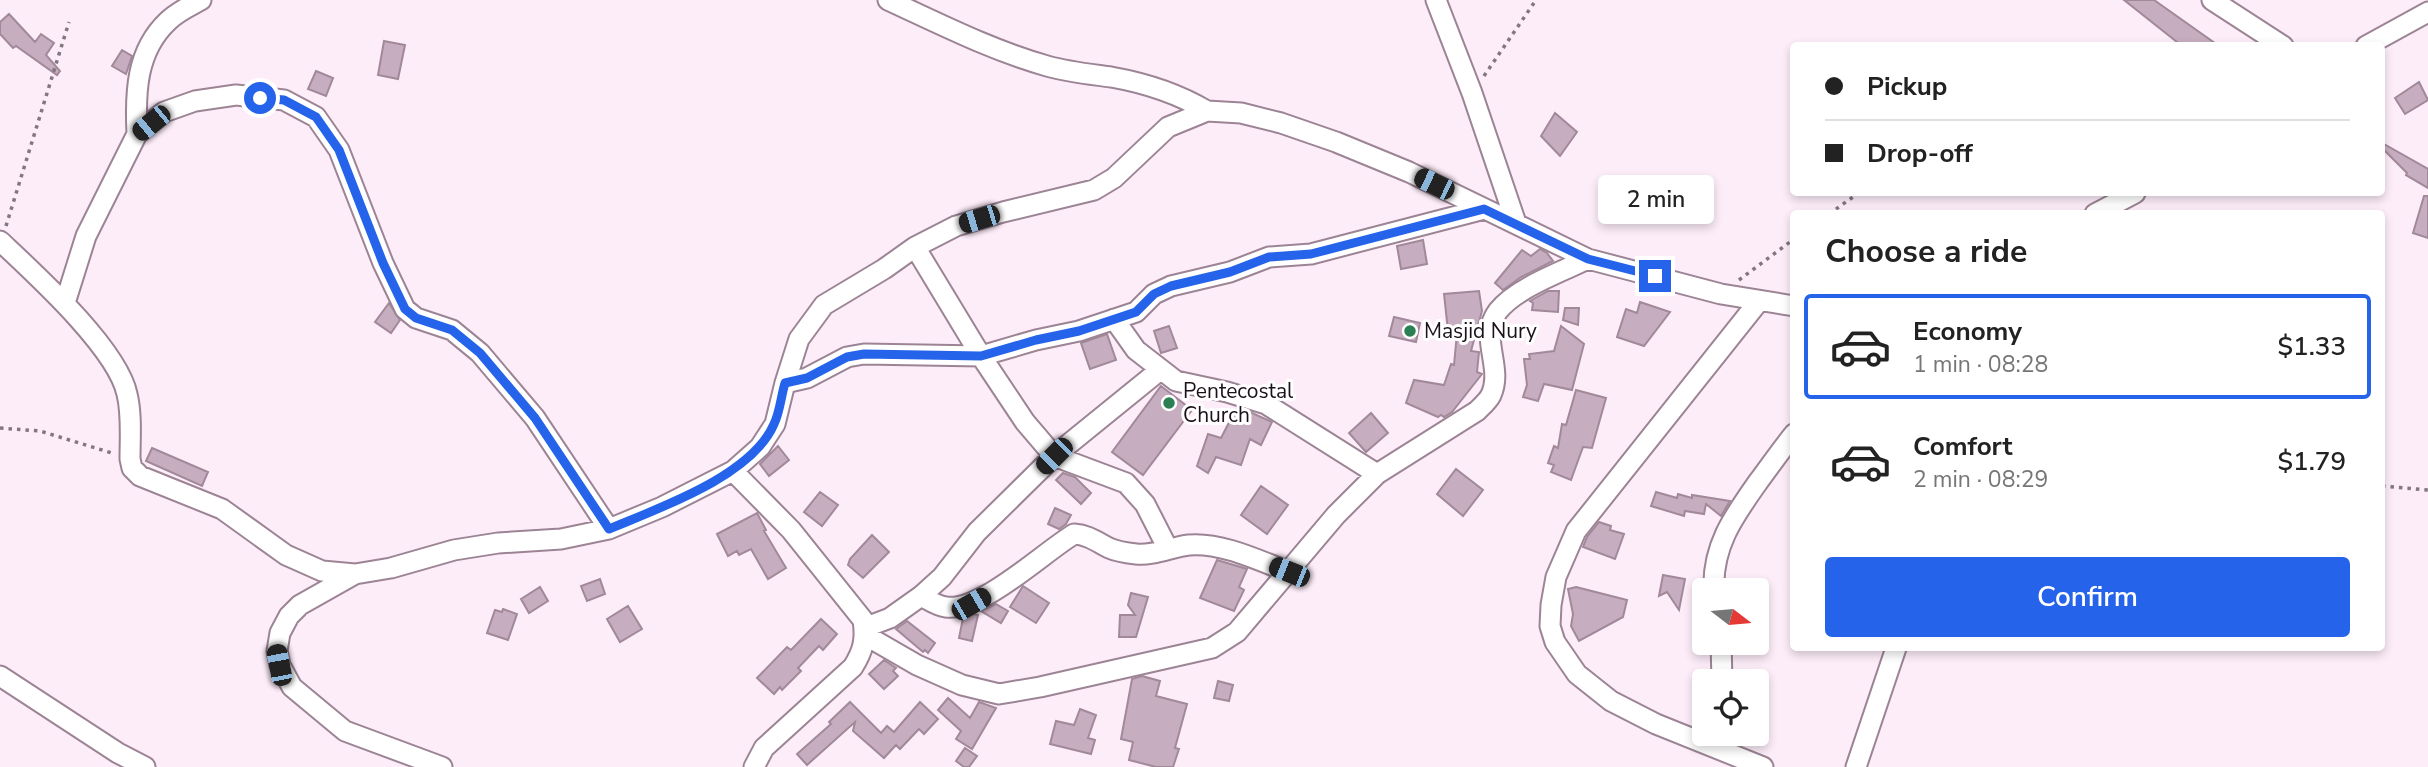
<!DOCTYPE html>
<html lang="en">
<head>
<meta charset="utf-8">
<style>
	:root { --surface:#fff; --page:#f2f2f2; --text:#222; --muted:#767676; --line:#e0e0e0; --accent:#2563eb }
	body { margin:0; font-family:"Nunito Sans",sans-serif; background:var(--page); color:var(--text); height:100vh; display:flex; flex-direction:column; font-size:26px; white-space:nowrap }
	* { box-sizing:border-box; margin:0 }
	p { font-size:23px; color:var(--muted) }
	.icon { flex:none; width:38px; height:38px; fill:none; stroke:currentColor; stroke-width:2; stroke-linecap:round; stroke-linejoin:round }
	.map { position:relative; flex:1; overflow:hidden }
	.drawer { position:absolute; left:1790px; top:210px; width:595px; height:441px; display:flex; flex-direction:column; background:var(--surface); border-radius:7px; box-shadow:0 4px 10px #0003 }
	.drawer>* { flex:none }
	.top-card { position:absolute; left:1790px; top:42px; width:595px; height:154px; border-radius:7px; box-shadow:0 4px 10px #0003; display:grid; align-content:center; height:154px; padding:0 35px; background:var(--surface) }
	.needle { width:46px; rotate:106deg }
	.buttons { position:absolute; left:1692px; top:578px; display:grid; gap:14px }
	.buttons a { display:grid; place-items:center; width:77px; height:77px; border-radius:7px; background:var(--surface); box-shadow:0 4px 10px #0003; font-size:35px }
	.end { position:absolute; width:32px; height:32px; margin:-16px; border:9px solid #2563eb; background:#fff; box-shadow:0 0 0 4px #fff }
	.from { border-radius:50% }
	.bubble { position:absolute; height:49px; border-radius:7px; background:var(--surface); box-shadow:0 4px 10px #0003; font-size:23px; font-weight:600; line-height:49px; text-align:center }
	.car { position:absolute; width:21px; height:42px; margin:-21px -10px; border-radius:9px; box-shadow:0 0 5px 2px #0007; background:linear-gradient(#222 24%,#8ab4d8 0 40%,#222 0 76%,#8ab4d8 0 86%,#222 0) }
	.top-card b { display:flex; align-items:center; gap:24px; height:66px; font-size:26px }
	.top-card b+b { border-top:2px solid var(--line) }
	.top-card i { width:18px; height:18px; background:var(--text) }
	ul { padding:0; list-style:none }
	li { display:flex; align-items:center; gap:21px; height:105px; margin:0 14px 10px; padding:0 21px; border:4px solid transparent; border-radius:7px }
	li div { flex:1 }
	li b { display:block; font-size:26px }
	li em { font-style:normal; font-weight:600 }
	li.current { border-color:var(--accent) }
	li>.icon { width:63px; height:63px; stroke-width:1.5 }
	h2 { padding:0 35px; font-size:32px; line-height:84px }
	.primary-button { display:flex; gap:14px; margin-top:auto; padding:14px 35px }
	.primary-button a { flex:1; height:80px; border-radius:7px; background:var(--accent); color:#fff; font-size:28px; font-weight:600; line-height:80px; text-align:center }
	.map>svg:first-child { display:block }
</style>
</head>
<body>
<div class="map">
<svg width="2428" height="767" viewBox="0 0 2428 767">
	<rect width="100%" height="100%" fill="#fdedf9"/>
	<path fill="#c6adbf" stroke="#a1899a" stroke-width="2" d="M2124,0h30l65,46h-37z
		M9,14l26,28 6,-8 13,9 -8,12 14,16 -3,4 -41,-29 -3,2 -13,-14v-12z
		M384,41l21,4 -7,34 -20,-4z
		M122,50l10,6 -6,18 -14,-8z
		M316,71l17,7 -7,18 -18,-7z
		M2419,82l9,18 -23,14 -10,-16z
		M1555,113l22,19 -17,24 -19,-20z
		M2384,144l44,25v19l-22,-13 1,-2 -25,-25z
		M2424,196h4v42l-15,-5z
		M1423,240l4,24 -26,5 -4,-23z
		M1540,249l7,4 6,8 -32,16 -18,13 -8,-7 27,-33 9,6z
		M1479,291l3,20 -11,40 8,1 -2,20 5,2 -30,38 -8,5 -3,-2 -3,2 -32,-14 8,-23 30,5 7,-21 3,1 3,-32 -9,-2 -4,-37z
		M1548,291h11l-1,21 -26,-2 1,-7 -3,-2z
		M1640,302l30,10 -26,34 -27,-9 9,-28 11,4z
		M389,303l11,17 -9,13 -16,-11z
		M1565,308h14l-1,17 -15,-5z
		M1394,317l26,6 -4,19 -27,-6z
		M1169,326l8,22 -16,5 -7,-22z
		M1561,326l23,18 -12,46 -28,-6 -6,17 -15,-4 4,-12 -3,-26h6l-1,-5 25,-3z
		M1107,334l9,26 -26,9 -9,-26z
		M1161,386l31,24 -49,65 -31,-23z
		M1576,390l30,8 -14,50 -9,-1 -12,33 -20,-8 3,-7 -6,-2 6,-17 4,2 4,-24 4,1z
		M1236,409l14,3 22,10 -11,23 -11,-6 -9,26 -25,-8 -8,16 -11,-7 11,-32 13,4z
		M1371,413l17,20 -22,19 -17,-19z
		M778,446l11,14 -20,16 -9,-12z
		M152,448l56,24 -6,14 -56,-25z
		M1456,469l27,21 -20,26 -26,-22z
		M1063,473l12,4 16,16 -10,11 -25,-24z
		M1261,486l27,19 -21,29 -26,-19z
		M820,492l18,13 -16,21 -18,-14z
		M1656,492l21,6 1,-4 14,4v-3l38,6 -9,15 -15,-12 -2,10 -19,-3 -1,5 -33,-10z
		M1055,508l16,7 -5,9 -7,5 -11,-5z
		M757,513l9,17 -2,1 22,37 -18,11 -17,-30 -12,6 -2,-4 -9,5 -11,-22z
		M1599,522l12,4 -1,4 14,4 -9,25 -32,-12 4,-10z
		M872,535l17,17 -26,26 -15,-13 2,-6z
		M1217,560l30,9 -8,18 5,3 -10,21 -34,-13z
		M1663,575l22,4 -6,31 -12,-18 -8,4z
		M600,579l5,15 -18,7 -6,-15z
		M1023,586l26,17 -13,20 -26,-16z
		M540,587l8,14 -19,12 -8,-14z
		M1576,587l51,13 -4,17 -44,24 -8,-15 2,-12 -5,-25z
		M1131,593l17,4 -12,40h-17l1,-22h15l-7,-10z
		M996,604l12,7 -7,12 -20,-12z
		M628,606l14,23 -22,13 -13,-23z
		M503,609l14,5 -9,26 -21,-7 8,-23 7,2z
		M974,614l4,1 -6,26 -13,-3 4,-20z
		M821,619l16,15 -14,16 -4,-4 -21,22 3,3 -19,19 -2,-3 -6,7 -17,-16 30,-31 4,3z
		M907,621l28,22 -7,10 -3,-3 -2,2 -27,-23z
		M884,660l12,8 -3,3 5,5 -14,13 -15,-15z
		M1142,676l18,5 -4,15 31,8 -12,44 4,1 -6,18h-17l-27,-7 4,-18 -12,-3 11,-60z
		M1218,681l15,4 -4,16 -15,-3z
		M948,698l22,20 9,-16 17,6 -24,41 -16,-10 5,-8 -23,-21z
		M850,702l31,31 6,-7 7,6 26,-30 18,17 -14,15 -5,-5 -19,20 -4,-4 -12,13 -31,-27 2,-9 -48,43 -10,-11 34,-30 -2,-2z
		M1080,709l16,6 -8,23 7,2 -4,14 -41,-10 6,-23 18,4z
		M965,748l12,8 -8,11h-5l-8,-6z"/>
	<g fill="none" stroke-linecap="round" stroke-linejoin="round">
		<g stroke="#9c8495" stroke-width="23">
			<path id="minor" d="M888,0c52,24 103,50 159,66 21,6 42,8 64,11 34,6 66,16 96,34
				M1436,0l36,93 44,130
				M2212,0l71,46
				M2366,46l62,-34
				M137,134c-2,-41 -1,-83 31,-113 9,-9 22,-15 33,-21
				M2095,214l40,-21
				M0,241c35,33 117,107 127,153 5,20 3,44 3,65l2,9 8,8 82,33 64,46 36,16 33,3 36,-6 63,-18 44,-7 63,-4 48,-10 53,-22 71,-36 27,-24 15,-23 10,-41 14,-44 25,-34 60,-36 31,-22 41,-21 47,-14 91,-22 20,-12 54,-51 39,-16 34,2 40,10 55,19 73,30 179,87 133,35 73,12
				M915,247l66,109 44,66 29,34 72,27 19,21 23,45
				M1759,301l-183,230 -20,46 -5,28 -1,21 5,16 22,32 34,27 45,23 107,43
				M65,303l21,-67 51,-102 27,-22 31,-11 41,-6 48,5 32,17 23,33 44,113 22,46 11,9 36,12 28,23 55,65 74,111
				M1114,319l22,31 40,31 51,11 39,12 111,70
				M785,383l22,-5 40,-21 17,-3 117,2 55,-16 43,-9 57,-19 18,-18 17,-8 59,-14 39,-15 42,-3 173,-45
				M733,471l58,59 72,90c3,20 0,31 -10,47l-89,81 -10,19
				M355,574l-55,31 -11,11 -9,17 -3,18 3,14 12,22 53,44 97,36
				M1714,590c-2,-44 20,-74 44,-108 12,-16 23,-32 36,-48
				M921,596c8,4 16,10 25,11 35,5 98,-55 128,-73 15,1 23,8 35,14 9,4 18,5 27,6 17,2 36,-7 53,-9 32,-3 71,16 100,27
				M864,628l26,-10 31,-22 21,-19 35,-45 77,-76 106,-86
				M865,635l52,30 45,20 37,9 41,-7 172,-39 25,-16 99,-117 41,-41 100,-63c5,-5 11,-10 14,-16 13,-28 -13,-58 7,-84 18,-23 63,-39 90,-52
				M1721,642l1,39
				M0,676l118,77 27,14
				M1856,767l40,-119"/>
		</g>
		<path stroke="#827680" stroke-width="3.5" stroke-dasharray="3.5 5" stroke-linecap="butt" d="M1484,76l52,-76
			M1829,214l31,-22
			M6,226l63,-204
			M1739,280l55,-41
			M0,428l40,3 75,23
			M2382,486l46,4"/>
		<use href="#minor" stroke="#fff" stroke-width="19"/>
	</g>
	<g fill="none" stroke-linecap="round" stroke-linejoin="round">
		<path stroke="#2563eb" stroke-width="9" d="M260,98l24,2 32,17 23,33 44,113 22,46 11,9 36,12 28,23 55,65 74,111c50,-21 143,-53 165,-105 6,-12 7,-28 11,-41l22,-5 40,-21 17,-3 117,2 55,-16 43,-9 57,-19 18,-18 17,-8 59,-14 39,-15 42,-3 173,-45 104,50 67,17"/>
	</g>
	<g fill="#2b8053" stroke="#fff" stroke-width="2.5">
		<circle cx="1410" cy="331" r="7"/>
		<circle cx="1169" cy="403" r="7"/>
	</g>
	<g text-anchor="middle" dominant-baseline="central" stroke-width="6" stroke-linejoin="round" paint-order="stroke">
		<g font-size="21" fill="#1b1219" stroke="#fff" text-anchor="start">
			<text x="1424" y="331">Masjid Nury</text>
			<text x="1183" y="391">Pentecostal<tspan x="1183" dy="24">Church</tspan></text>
		</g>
	</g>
</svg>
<div class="buttons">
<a><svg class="needle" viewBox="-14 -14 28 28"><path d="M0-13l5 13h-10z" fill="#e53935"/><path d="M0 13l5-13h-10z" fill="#767676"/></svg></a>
<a><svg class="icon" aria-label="locate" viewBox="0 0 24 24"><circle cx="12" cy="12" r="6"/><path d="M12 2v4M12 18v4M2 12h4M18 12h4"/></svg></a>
</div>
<i class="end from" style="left:260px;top:98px"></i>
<i class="end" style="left:1655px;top:276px"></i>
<div class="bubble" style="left:1598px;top:175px;width:116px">2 min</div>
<i class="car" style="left:151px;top:123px;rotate:231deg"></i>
<i class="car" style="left:1434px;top:184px;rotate:296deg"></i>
<i class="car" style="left:979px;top:219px;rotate:253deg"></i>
<i class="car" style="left:1054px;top:456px;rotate:225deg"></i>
<i class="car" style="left:1289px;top:572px;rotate:292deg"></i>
<i class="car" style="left:971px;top:604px;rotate:60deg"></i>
<i class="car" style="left:279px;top:665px;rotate:349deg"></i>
<div class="top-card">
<b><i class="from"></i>Pickup</b>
<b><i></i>Drop-off</b>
</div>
<section class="drawer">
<h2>Choose a ride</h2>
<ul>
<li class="current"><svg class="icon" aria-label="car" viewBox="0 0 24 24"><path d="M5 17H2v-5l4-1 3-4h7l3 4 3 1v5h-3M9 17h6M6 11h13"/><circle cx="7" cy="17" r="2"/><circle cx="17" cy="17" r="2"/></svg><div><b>Economy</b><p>1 min · 08:28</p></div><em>$1.33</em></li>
<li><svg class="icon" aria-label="car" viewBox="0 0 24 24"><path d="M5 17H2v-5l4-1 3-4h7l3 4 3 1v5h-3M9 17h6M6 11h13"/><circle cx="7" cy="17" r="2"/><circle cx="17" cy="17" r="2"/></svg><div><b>Comfort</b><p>2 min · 08:29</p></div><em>$1.79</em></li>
</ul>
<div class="primary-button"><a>Confirm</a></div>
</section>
</div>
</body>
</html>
